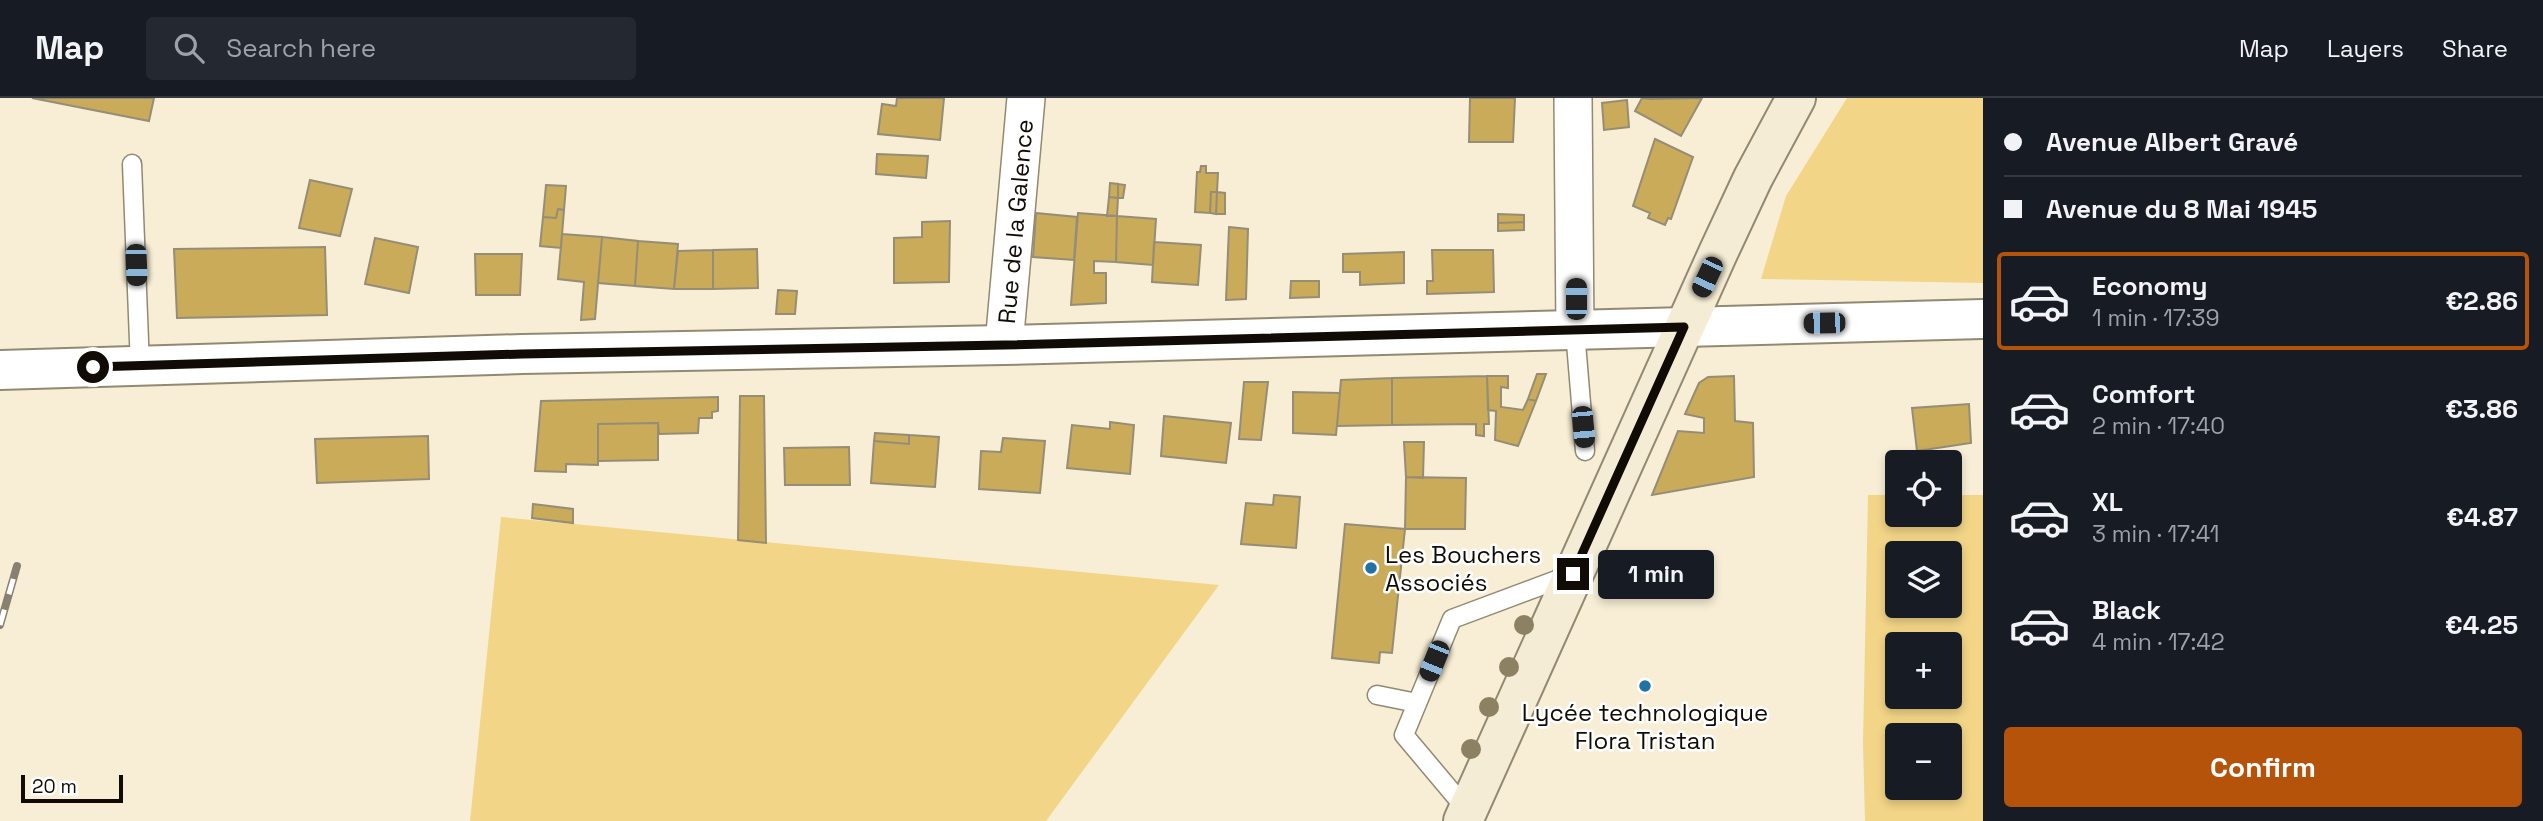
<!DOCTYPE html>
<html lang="en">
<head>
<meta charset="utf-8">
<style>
	:root { --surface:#171b24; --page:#242831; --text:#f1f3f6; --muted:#9ea1a6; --line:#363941; --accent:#b45309 }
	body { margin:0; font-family:"Space Grotesk",sans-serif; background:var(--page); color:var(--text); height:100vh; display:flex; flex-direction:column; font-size:26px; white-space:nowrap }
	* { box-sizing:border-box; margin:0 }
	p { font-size:23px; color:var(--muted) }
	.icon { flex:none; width:38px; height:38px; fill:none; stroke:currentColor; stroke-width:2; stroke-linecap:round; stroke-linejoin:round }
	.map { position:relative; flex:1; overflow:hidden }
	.side { display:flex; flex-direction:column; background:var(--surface); width:560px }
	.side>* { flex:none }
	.guide { display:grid; align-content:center; height:154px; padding:0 21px; background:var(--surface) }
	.controls { position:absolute; left:1885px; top:352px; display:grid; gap:14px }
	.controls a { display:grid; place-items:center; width:77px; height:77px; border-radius:7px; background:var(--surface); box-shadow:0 4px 10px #0003; font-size:35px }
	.scale { position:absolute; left:21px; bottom:18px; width:102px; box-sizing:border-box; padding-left:7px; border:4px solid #100c05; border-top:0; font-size:19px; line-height:24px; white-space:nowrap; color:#100c05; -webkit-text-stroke:5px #fff; paint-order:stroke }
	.end { position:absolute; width:32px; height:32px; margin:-16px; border:9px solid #100c05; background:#fff; box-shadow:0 0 0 4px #fff }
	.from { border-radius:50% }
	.bubble { position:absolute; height:49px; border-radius:7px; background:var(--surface); box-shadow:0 4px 10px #0003; font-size:23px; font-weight:700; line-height:49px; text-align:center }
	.car { position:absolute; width:21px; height:42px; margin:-21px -10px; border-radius:9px; box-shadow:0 0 5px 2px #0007; background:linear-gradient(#222 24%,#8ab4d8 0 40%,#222 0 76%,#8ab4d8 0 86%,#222 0) }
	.guide b { display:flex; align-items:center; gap:24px; height:66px; font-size:26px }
	.guide b+b { border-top:2px solid var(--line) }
	.guide i { width:18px; height:18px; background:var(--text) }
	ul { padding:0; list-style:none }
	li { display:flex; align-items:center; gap:21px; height:98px; margin:0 14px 10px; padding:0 7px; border:4px solid transparent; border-radius:7px }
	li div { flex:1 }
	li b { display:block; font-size:26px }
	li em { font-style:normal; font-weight:700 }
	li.selected { border-color:var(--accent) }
	li>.icon { width:63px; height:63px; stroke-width:1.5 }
	.button { display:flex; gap:14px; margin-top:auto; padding:14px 21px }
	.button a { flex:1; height:80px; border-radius:7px; background:var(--accent); color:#fff; font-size:28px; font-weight:700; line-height:80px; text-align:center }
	header { display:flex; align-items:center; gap:42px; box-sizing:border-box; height:98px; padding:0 35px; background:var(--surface); border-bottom:2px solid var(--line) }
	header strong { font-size:33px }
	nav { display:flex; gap:38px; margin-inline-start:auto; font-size:24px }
	.search { width:490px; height:63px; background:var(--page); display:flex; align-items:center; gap:18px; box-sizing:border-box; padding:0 24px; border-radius:7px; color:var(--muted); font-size:26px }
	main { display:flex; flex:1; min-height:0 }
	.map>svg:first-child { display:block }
</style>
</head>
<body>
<header>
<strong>Map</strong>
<div class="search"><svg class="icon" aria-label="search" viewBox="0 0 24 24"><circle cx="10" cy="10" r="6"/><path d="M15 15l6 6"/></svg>Search here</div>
<nav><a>Map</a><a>Layers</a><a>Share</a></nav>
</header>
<main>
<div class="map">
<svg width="1983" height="723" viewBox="0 0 1983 723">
	<rect width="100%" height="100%" fill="#f7eed5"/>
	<path fill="#f3d587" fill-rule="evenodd" d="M1847,0h136v185l-222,-4 25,-83z
		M1868,397h29v19h53v-19h33v326h-118l-2,-77zM1950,455v53h-53v-53zM1897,546h53v52h-53zM1897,637h53v53h-53z
		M501,419l718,68 -173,236h-576z"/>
	<path fill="#c9ab5a" stroke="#968d76" stroke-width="2" d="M32,0h122l-5,23z
		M897,0h47l-4,42 -62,-6 4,-30 14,2z
		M1470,0h45l-2,44h-44z
		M1642,0l9,1 51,-1 -21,38 -46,-25z
		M1627,2l2,27 -25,3 -2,-27z
		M1655,41l38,18 -22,62 -3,-1 -3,7 -17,-7 2,-5 -17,-7z
		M877,56l51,2 -2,22 -50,-4z
		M1201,68h5v7h12l-1,19h-6l-1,21 -15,-1 2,-40h3z
		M310,82l42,9 -12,47 -41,-8z
		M1110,85l8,1v14l-9,-1z
		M1118,86l7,1 -2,13h-5z
		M546,87l20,1 -2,24 -6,-1 -2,9 -13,-1z
		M1211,94h6l-1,22 -6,-1z
		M1217,94l8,1v21h-9z
		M1109,99l9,1 -1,18h-10z
		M558,111l6,1 -3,38 -21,-2 3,-29 13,1z
		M1036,115l41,4 -3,43 -41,-3z
		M1078,115l39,3 -1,46 -22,-1v12h12v30l-35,2z
		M1498,116l26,1v7l-26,1z
		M1117,118l39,3 -3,46 -37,-3z
		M950,123l-1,61 -55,1v-45l28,-1v-15z
		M1524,124v8l-26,1v-8z
		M1229,129l19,2 -2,70 -20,1z
		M562,136l40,3 -7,82 -14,1 3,-38 -26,-3z
		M602,139l36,4 -3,45 -37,-3z
		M375,140l43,9 -9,46 -44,-9z
		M638,143l40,3 -4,45 -39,-3z
		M1154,144l47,3 -3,40 -46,-3z
		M325,149l2,68 -150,3 -3,-69z
		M757,151l1,39 -45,1v-39z
		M713,152v39h-39l4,-38z
		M1432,152h61l1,42 -67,2v-13h6z
		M1404,154v31l-44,2v-13h-17v-18z
		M475,156h47l-2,41h-44z
		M1291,183h28v16l-29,1z
		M778,192l19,1 -2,23h-19z
		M1537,276h9l-10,27 -8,-2z
		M1487,278h21v12l-7,-1v20l22,3 5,-11 8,2 -18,45 -23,-6 1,-29 -8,-1z
		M1487,278l2,48h-5v12l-8,-1v-11l-84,1v-47z
		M1734,278l1,45 18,2 1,54 -102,18 26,-64 26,2v-15l-19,-4 14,-31 9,-6z
		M1392,280v47l-55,1 4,-46z
		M1244,284h24l-7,58 -22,-1z
		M1293,294l47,1 -4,42 -43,-2z
		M740,298h24l2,147 -28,-3z
		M718,299v14l-6,1v6h-13l-1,15 -39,1 -1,-11 -60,1v41l-32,-1v8l-31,-1 6,-70z
		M1969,306l2,39 -54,8 -5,-43z
		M1164,318l67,7 -5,40 -65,-7z
		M1110,324l24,3 -4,49 -63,-6 5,-43 38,4z
		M658,325v37l-60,1v-37z
		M875,335l34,2v9l-35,-3z
		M909,337l30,2 -4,50 -64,-4 3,-42 35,3z
		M428,338l1,43 -112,4 -2,-44z
		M1003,340l42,3 -5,52 -61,-4 2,-38 20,1z
		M1404,344h20l-1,36 -17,-1z
		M849,349l1,38h-65l-1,-37z
		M1406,379l60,1 -1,51h-60z
		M1274,397l26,2 -4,51 -55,-4 5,-41 27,2z
		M533,406l40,5v14l-41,-5z
		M1345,426l60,5 -13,124 -12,-1 -1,11 -47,-5z"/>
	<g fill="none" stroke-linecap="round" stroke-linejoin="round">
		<g stroke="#928973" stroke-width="21">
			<path id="service" d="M132,66l8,202
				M1575,233l10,120
				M1377,597l40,8
				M1467,712l-63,-75 48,-116 118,-44"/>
		</g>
		<g stroke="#928973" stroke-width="40">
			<g id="minor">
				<path d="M1573,0l2,233"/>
				<path id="s1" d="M1004,247l22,-247"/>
			</g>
		</g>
		<g stroke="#928973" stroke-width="42">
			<path id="tertiary" d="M0,272l522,-16 482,-9 979,-26"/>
		</g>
		<g stroke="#928973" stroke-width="42">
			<path id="secondary" d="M1463,723l255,-568 35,-75 43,-80"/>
		</g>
		<use href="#service" stroke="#fff" stroke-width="18"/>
		<use href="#minor" stroke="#fff" stroke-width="37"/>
		<use href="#tertiary" stroke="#fff" stroke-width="38"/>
		<use href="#secondary" stroke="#f5ecd5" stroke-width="38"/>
		<g stroke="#888171" stroke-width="8">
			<path id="rail" d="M0,527l17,-59"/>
		</g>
		<use href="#rail" stroke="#fff" stroke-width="5" stroke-dasharray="16" stroke-linecap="butt"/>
	</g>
	<g fill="#8c8162">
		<circle cx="1524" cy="527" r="10"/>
		<circle cx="1509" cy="569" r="10"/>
		<circle cx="1489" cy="609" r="10"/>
		<circle cx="1471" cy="651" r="10"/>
	</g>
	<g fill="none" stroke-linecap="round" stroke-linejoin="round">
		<path stroke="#100c05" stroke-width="9" d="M93,269l429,-13 482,-9 680,-18 -111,247"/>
	</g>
	<g fill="#2073a4" stroke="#fff" stroke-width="2.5">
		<circle cx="1371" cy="470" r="7"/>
		<circle cx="1645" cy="588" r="7"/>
	</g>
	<g text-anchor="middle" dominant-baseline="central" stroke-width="5" stroke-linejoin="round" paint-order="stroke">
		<g font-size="24" fill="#100c05" stroke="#fff">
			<text stroke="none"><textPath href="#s1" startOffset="124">Rue de la Galence</textPath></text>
		</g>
		<g font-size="24" fill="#100c05" stroke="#fff" text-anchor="start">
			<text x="1385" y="456">Les Bouchers<tspan x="1385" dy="28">Associés</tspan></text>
			<text x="1645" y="614" text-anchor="middle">Lycée technologique<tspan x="1645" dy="28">Flora Tristan</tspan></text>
		</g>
	</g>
</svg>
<div class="controls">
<a><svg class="icon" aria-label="locate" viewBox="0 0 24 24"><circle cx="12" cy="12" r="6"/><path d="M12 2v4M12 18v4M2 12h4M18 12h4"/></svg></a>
<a><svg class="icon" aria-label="layers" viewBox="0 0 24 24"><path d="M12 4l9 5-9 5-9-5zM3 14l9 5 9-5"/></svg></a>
<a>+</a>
<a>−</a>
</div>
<div class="scale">20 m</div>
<i class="end from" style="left:93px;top:269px"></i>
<i class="end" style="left:1573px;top:476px"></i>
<div class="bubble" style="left:1598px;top:452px;width:116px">1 min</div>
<i class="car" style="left:136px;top:167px;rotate:178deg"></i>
<i class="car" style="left:1707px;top:179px;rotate:205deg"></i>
<i class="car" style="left:1576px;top:201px;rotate:0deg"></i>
<i class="car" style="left:1824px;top:225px;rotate:269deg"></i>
<i class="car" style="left:1583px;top:329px;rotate:175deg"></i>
<i class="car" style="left:1434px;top:563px;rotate:202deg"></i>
</div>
<section class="side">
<div class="guide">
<b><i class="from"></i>Avenue Albert Gravé</b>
<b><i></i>Avenue du 8 Mai 1945</b>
</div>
<ul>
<li class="selected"><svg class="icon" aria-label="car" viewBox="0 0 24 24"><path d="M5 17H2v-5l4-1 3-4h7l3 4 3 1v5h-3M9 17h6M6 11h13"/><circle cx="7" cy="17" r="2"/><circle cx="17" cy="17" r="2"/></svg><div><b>Economy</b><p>1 min · 17:39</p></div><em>€2.86</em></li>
<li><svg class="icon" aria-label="car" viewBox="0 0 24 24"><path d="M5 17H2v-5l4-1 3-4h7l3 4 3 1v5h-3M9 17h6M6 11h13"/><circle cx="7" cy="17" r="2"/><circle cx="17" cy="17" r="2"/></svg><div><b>Comfort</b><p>2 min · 17:40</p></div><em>€3.86</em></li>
<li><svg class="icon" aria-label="car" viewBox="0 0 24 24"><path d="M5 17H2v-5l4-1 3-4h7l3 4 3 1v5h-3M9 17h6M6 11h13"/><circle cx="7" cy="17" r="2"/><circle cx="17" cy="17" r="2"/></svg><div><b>XL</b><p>3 min · 17:41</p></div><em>€4.87</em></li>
<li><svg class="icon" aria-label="car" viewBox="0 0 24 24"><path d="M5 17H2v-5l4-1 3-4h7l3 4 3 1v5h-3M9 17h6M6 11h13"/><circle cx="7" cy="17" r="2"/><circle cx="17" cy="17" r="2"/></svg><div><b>Black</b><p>4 min · 17:42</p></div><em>€4.25</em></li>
</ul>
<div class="button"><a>Confirm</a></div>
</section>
</main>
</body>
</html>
